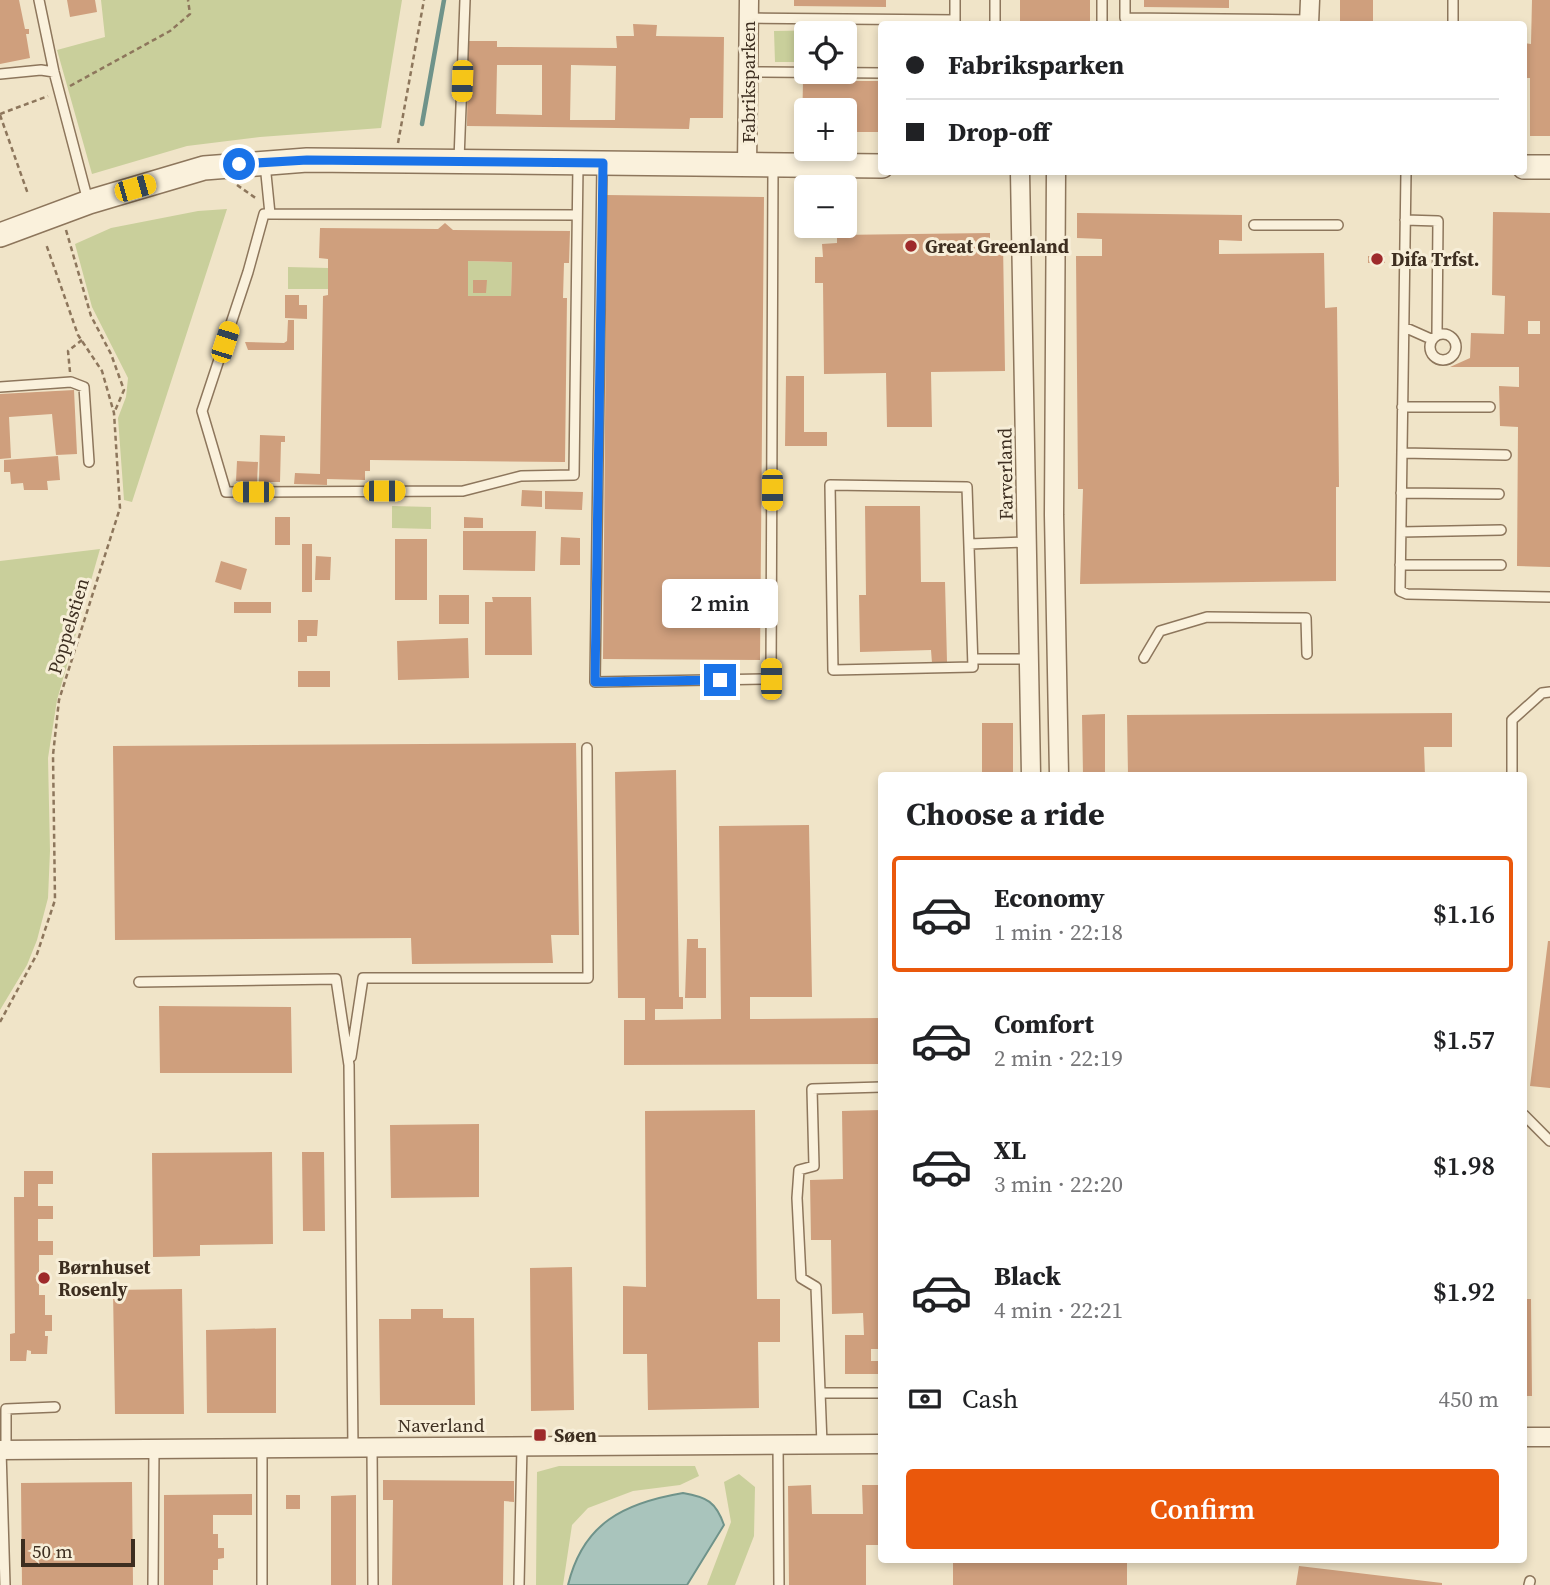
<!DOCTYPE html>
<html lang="en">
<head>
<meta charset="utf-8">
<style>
	:root { --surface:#fff; --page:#f6f6f6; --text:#202124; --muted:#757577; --line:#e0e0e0; --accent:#ea580c }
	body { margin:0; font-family:"Source Serif 4",serif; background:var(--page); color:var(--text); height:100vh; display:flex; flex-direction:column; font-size:26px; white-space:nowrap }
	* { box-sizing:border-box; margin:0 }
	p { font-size:23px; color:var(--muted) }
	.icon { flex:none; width:38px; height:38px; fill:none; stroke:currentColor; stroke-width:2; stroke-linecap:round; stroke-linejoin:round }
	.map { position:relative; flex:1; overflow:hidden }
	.panel { position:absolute; left:878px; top:772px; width:649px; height:791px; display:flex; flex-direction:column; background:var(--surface); border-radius:7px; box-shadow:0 4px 10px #0003 }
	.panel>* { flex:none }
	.banner { position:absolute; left:878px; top:21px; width:649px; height:154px; border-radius:7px; box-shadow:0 4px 10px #0003; display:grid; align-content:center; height:154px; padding:0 28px; background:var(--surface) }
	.fabs { position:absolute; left:794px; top:21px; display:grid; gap:14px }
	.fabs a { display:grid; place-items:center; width:63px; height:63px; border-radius:7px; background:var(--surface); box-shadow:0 4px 10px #0003; font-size:35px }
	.scale { position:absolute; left:21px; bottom:18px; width:114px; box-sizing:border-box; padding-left:7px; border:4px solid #3d2e20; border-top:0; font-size:19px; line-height:24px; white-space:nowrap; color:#3d2e20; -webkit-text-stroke:5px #f7eed8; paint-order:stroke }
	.end { position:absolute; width:32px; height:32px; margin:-16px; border:9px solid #1a73e8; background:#fff; box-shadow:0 0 0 4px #fff }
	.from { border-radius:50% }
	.bubble { position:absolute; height:49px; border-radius:7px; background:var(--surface); box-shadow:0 4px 10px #0003; font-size:23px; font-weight:600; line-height:49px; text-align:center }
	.car { position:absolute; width:21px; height:42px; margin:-21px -10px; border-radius:9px; box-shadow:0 0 5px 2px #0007; background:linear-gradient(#f5c518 24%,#345 0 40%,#f5c518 0 76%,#345 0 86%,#f5c518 0) }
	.banner b { display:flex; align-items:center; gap:24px; height:66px; font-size:26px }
	.banner b+b { border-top:2px solid var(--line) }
	.banner i { width:18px; height:18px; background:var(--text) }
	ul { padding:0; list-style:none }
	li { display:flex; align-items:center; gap:21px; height:116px; margin:0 14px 10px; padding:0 14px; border:4px solid transparent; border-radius:7px }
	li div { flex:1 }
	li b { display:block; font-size:26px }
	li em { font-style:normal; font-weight:600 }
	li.on { border-color:var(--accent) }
	li>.icon { width:63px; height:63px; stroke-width:1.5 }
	h2 { padding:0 28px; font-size:32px; line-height:84px }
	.pay { display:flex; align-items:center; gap:18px; height:77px; padding:0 28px; font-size:26px }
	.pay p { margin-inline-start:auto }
	.cta { display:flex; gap:14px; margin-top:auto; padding:14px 28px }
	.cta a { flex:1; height:80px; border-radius:7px; background:var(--accent); color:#fff; font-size:28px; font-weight:600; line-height:80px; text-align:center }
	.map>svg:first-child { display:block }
</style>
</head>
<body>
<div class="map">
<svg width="1550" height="1585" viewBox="0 0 1550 1585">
	<rect width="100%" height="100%" fill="#f0e4c8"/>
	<path fill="#c9cf9b" d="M101,0h301l-21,128 -121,9 -73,9 -95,28 -35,-124 48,-13z
		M834,30v3h-27v29h-32l-1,-31z
		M227,209l-95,293 -8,-2 -6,-82 8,-21 2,-19 -36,-71 -17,-63 36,-16 87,-17z
		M468,261l44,1 -1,34h-43z
		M288,267l40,1v21h-40z
		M392,506l39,1v22l-39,-1z
		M100,549l-43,151 -9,58 2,93 -2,47 -11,42 -10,25 -27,45v-449z
		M559,1466h136l4,10 -19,9 -47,6 -45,17 -16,17 -9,60h-27l1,-113z
		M739,1474l16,13 -1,49 -19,49h-28l24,-63 -7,-40z"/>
	<path fill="#a9c4bc" stroke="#6f938a" stroke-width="2" d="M683,1493c24,4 33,9 41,32l-37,60h-119c15,-62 56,-82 115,-92z"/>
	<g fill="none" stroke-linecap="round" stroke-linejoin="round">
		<path stroke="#6f938a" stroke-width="4.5" d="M422,124l22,-124"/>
	</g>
	<path fill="#cf9f7d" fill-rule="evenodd" d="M0,0h19l6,29h4v5h-3l4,24 -30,6z
		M67,0h28l2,12 -27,5z
		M794,0h92v7l-92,-1z
		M1020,0h70v24h-70z
		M1144,0h85v8l-85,-1z
		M1340,0h33v24h-33z
		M1532,0h18v136h-20v-58h-6v-35l7,1z
		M633,24l24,1 -1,11 68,1 -1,81h-33l-1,11 -222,-3 1,-85h29v6l120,1 -1,-12h18zM497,65h45v50l-46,-1zM571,65l45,1 -1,54h-45z
		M803,81h79v51h-37v-22h-38v21h-5z
		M607,195l157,2 -4,463 -157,-1z
		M1493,212l57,1v354l-33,-1 1,-139 -18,-1 -1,-40 20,1v-20h-69l20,-9 1,-25 33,1 1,-38 -13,-1zM1528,321h12v13h-12z
		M1077,213l165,2v26l-23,-1v14l105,-1 1,55 12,-1 2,180h-3v94l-256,3 3,-95h-5l-2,-233h26v-17l-25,-1z
		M445,223l8,7 117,1 -1,32h-5l-1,35h4l-2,164 -195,-2v11h-5v9l-38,-1v6l-33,-1 1,-11 25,1 3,-178 5,-1v-36l-9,-1 1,-30 118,1zM468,261l44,1 -1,34h-43z
		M990,233v10h13l2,128 -74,1 1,55h-45l-1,-54 -62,1 -1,-91h-8v-26h8l-1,-13 15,-1v-8z
		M1368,256h17v7h-17z
		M473,280h14l-1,13h-13z
		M285,295h14v10h8v14l-22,-1z
		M288,320h6v30h-46l-3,-8 39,1 3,-2z
		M786,376h18v56h23v14h-42z
		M74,390l3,64 -21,1 -4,-41 -43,3 2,41 -11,1v-65z
		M260,435l25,1v6h-4l-1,40h-21z
		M58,456l2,24 -13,1 1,9h-24l-1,-7 -12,1 -1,-12h-6v-12z
		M237,461l21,1 -1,20 -21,-1z
		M522,490l20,1v16l-21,-1z
		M545,491l38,1 -1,18 -37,-1z
		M865,506h55l1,76h24l2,80 -15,1 -1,-13 -71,2 -1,-57h7z
		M275,517h15v28h-15z
		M464,517l19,1v10h-19z
		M463,531h73l-1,40 -72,-1z
		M561,537l19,1v27h-20z
		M395,539h32v61h-32z
		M302,544h10v48h-10z
		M316,556l15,1 -1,23h-15z
		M221,561l26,8 -6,21 -26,-8z
		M439,595h30v29h-30z
		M492,597h39l1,58h-47v-53h8z
		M234,602h37v11h-37z
		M298,620h20l-1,16h-10v6h-9z
		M468,638l1,40 -71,2 -1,-39z
		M298,671h32v16h-32z
		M1452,713v34h-28l1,28h-297l-1,-60z
		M1105,714v61h-22l-1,-60z
		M982,723h31v52h-31z
		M576,743l3,192h-28l2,28 -141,1 -1,-26 -296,2 -2,-194z
		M676,770l3,227h4v12h-28v11l66,-1 -2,-193 90,-1 3,172h-62v22l132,-1v46l-258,1v-45h21v-22h-27l-3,-226z
		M687,939h11v9h8v50h-21z
		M1548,941h2v147l-20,-2z
		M159,1006l132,1 1,66h-132z
		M755,1110l2,189h23v43h-22l1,66 -111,2 -1,-56h-24v-68l23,1 -1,-176z
		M882,1110v239h-11v12h11v13h-37v-39h19l-1,-22 -31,1 -1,-74h-20l-1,-60 33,-1 -1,-68z
		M479,1124v73l-88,1 -1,-73z
		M272,1152l1,92 -73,1v11l-47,1 -1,-104z
		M302,1152h22l1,79h-22z
		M24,1171h29v13h-15v22h15v13h-15v22h15v14h-14v40h6v20h7v16h-7v5h3l-1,18h-16v-3l-4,-1 -1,11h-16v-27l5,-1 -1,-136h10z
		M572,1267l2,143 -43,1 -1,-143z
		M182,1289l2,125h-69l-2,-124z
		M1524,1299h7l1,97h-8z
		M411,1309h32v9h31l1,87h-95l-1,-86h32z
		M276,1328v85h-69l-1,-83z
		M383,1480l131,1v21l-10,-1 -1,84h-111l1,-85h-10z
		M132,1482l1,103h-111l-1,-102z
		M811,1485l1,29h51l-1,-29h20v60h-16v40h-77l-1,-99z
		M252,1494v21h-39v19h5v14h6v10l-6,1v11h-5v15h-49v-90z
		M286,1495h14v14h-14z
		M356,1495v90h-25v-89z
		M953,1559h174v26h-174z
		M1299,1566l143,17v2h-146z"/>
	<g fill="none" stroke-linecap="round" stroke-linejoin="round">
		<g stroke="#8d765c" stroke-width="12">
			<path id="service" d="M39,0l15,72 34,129
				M1125,0v18l184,2
				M748,18l207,2
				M955,24v-24
				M995,24v-24
				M1102,24v-24
				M1453,24v-24
				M749,72l133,1
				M0,74l41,-4 13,2
				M459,160l6,-160
				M265,164l5,50h-6l-16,58 -46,139 24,81 237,-1 58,-15 53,-1 4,-310
				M602,165l-7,517 176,-3 2,-512
				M1406,172l-6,419 7,3 143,3
				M270,214l306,1
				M1405,220l33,1 -1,113
				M1254,225h84
				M1404,327l27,12
				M1430 347a13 13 0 1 1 26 0a13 13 0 1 1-26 0Z
				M0,387l71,-5 13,5 5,75
				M1402,407h88
				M1402,453l104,2
				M830,485l137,2 6,180 -140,3z
				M1401,493l98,1
				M1401,532l100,-2
				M969,544l58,-2
				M1400,565h101
				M1144,658l16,-27 47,-14 99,1 1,36
				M973,659h56
				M1512,775v-55l30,-27 8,-1
				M139,982l197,-3 13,86 4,382
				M351,1057l12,-79h225l-1,-230
				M1524,1115l26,26
				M820,1393h62
				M778,1444l1,141
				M822,1444l-6,-157 -15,-9 -4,-80 2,-28 15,-4 -2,-77 70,-2
				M372,1447l1,138
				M262,1448v137
				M1,1450l4,135
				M6,1450v-41l49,-2
				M153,1585l1,-136
				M519,1585l3,-139
				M1529,1585l1,-4"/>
		</g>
		<g stroke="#8d765c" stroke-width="21">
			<path id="minor" d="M1309,24l1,-24
				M747,165l2,-165
				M1020,172l11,603
				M1056,172l-2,343 5,260
				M1524,1437h26
				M0,1450l882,-6"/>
		</g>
		<g stroke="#8d765c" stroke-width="26">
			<path id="tertiary" d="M1524,167h26
				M0,235l89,-33 115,-34 103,-8 575,6"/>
		</g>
		<path stroke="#8d765c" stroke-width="2.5" stroke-dasharray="5 3.5" stroke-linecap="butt" d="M70,86l100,-55 20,-17 -2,-14
			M0,114l48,-18
			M0,115l28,79
			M398,143l26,-143
			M237,185l20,14
			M66,230l25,86 20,38 13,36 -10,23
			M70,372l-2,-21 14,-11
			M0,1022l37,-68 18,-54 -2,-145 6,-55 61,-192 -6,-95 -12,-42 -24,-36 -32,-91"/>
		<use href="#service" stroke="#faf1dc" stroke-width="9"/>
		<use href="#minor" stroke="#faf1dc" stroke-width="18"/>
		<use href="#tertiary" stroke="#faf1dc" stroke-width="23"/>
	</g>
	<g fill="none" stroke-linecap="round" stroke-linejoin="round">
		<path stroke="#1a73e8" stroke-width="9" d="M239,164l68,-4 296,3 -8,519 125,-2"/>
	</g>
	<g fill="#9e2a2b" stroke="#f7eed8" stroke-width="2.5">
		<circle cx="911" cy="246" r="7"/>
		<circle cx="1377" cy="259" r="7"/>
		<circle cx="44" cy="1278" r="7"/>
		<rect x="533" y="1428" width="14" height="14" rx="3.5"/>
	</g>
	<g text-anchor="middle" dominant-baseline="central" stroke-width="6" stroke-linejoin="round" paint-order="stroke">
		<g font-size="19" fill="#3d2e20" stroke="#f7eed8">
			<text transform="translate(748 82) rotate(-90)">Fabriksparken</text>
			<text transform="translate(1005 474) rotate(-91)">Farverland</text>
			<text transform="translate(68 626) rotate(-73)">Poppelstien</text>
			<text x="441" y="1425">Naverland</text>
		</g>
		<g font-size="19" font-weight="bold" fill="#3d2e20" stroke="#f7eed8" text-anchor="start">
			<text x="925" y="246">Great Greenland</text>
			<text x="1391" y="259">Difa Trfst.</text>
			<text x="58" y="1267">Børnhuset<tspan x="58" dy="22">Rosenly</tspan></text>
			<text x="554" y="1435">Søen</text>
		</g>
	</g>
</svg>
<div class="fabs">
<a><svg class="icon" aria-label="locate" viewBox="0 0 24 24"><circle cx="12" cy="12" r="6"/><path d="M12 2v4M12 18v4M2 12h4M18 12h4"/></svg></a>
<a>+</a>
<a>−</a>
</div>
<div class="scale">50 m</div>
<i class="end from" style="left:239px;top:164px"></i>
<i class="end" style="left:720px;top:680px"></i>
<div class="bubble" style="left:662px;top:579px;width:116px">2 min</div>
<i class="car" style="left:462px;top:81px;rotate:182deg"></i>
<i class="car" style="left:135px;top:188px;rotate:74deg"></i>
<i class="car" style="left:225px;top:342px;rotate:18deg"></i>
<i class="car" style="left:772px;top:490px;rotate:180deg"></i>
<i class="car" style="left:384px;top:491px;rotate:90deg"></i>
<i class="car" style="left:253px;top:492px;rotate:270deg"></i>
<i class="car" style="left:771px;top:679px;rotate:0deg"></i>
<div class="banner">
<b><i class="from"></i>Fabriksparken</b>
<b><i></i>Drop-off</b>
</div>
<section class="panel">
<h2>Choose a ride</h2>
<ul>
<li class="on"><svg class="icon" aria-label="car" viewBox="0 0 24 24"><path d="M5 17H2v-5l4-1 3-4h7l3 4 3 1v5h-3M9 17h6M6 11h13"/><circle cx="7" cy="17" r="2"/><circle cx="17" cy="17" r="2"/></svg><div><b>Economy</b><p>1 min · 22:18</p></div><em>$1.16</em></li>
<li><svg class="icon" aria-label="car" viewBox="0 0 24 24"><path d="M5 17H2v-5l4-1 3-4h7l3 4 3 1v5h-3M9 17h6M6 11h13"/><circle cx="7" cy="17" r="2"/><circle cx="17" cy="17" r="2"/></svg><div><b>Comfort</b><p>2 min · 22:19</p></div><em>$1.57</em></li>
<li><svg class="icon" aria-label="car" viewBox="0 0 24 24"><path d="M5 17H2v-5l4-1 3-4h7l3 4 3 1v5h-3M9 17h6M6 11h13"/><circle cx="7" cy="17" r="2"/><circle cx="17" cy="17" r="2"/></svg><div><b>XL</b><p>3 min · 22:20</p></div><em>$1.98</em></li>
<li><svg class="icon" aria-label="car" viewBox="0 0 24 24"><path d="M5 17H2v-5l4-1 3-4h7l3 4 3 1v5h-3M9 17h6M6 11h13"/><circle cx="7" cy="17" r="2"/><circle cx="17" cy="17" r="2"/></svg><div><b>Black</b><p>4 min · 22:21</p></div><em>$1.92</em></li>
</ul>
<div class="pay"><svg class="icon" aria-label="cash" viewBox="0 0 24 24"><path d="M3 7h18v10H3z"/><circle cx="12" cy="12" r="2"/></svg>Cash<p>450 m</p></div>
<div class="cta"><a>Confirm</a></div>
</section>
</div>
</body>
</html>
